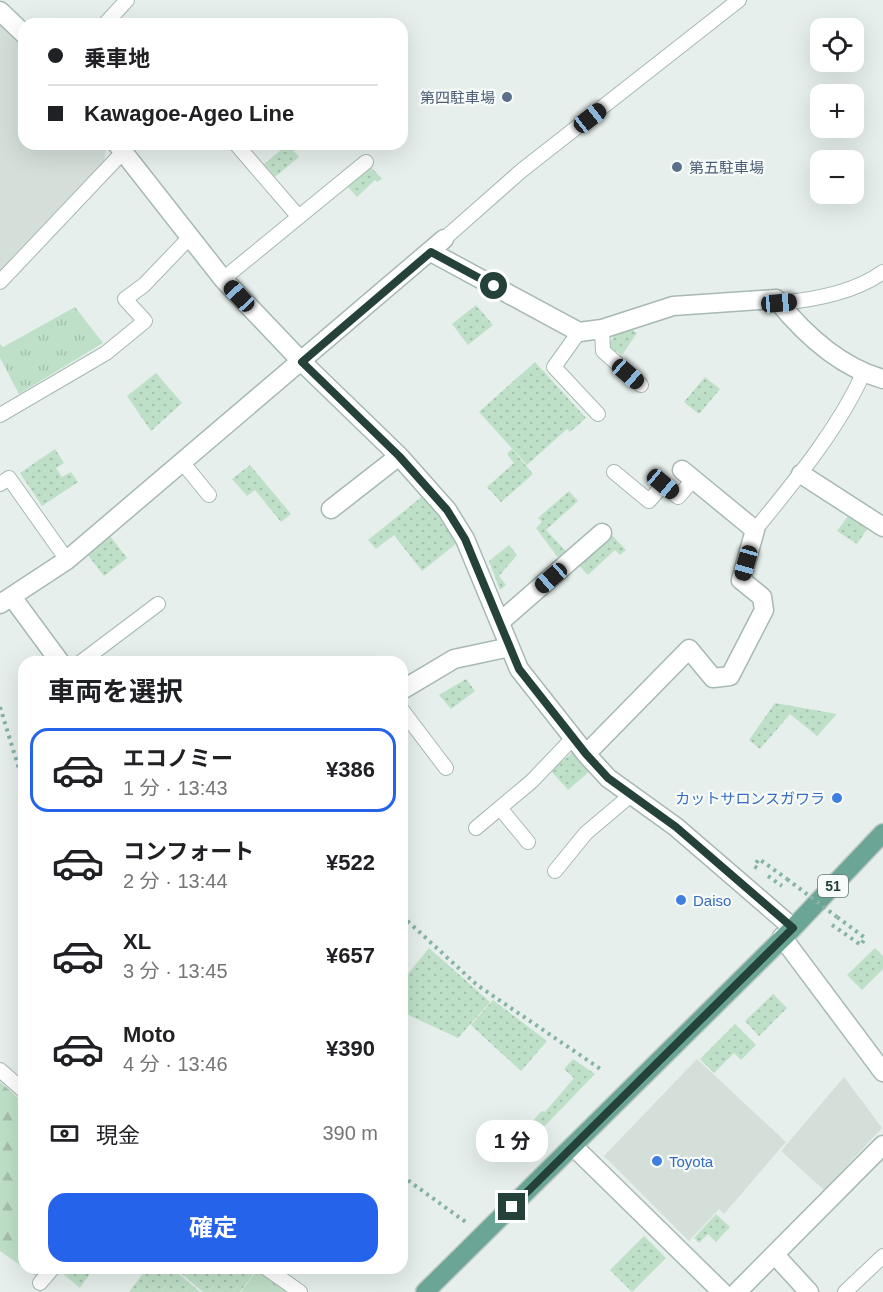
<!DOCTYPE html>
<html lang="ja">
<head>
<meta charset="utf-8">
<style>
	:root { --surface:#fff; --page:#f2f2f2; --text:#202124; --muted:#757577; --line:#e0e0e0; --accent:#2563eb }
	body { margin:0; font-family:Arial,"Noto Sans JP",sans-serif; background:var(--page); color:var(--text); height:100vh; display:flex; flex-direction:column; font-size:22px; white-space:nowrap }
	* { box-sizing:border-box; margin:0 }
	p { font-size:20px; color:var(--muted) }
	.icon { flex:none; width:33px; height:33px; fill:none; stroke:currentColor; stroke-width:2; stroke-linecap:round; stroke-linejoin:round }
	.map { position:relative; flex:1; overflow:hidden }
	.panel { position:absolute; left:18px; top:656px; width:390px; height:618px; display:flex; flex-direction:column; background:var(--surface); border-radius:18px; box-shadow:0 6px 24px #0002 }
	.panel>* { flex:none }
	.top-card { position:absolute; left:18px; top:18px; width:390px; height:132px; border-radius:18px; box-shadow:0 6px 24px #0002; display:grid; align-content:center; height:132px; padding:0 30px; background:var(--surface) }
	.controls { position:absolute; left:810px; top:18px; display:grid; gap:12px }
	.controls a { display:grid; place-items:center; width:54px; height:54px; border-radius:12px; background:var(--surface); box-shadow:0 6px 24px #0002; font-size:30px }
	.end { position:absolute; width:27px; height:27px; margin:-14px; border:8px solid #24423a; background:#fff; box-shadow:0 0 0 3px #fff }
	.from { border-radius:50% }
	.bubble { position:absolute; height:42px; border-radius:18px; background:var(--surface); box-shadow:0 6px 24px #0002; font-size:20px; font-weight:700; line-height:42px; text-align:center }
	.car { position:absolute; width:18px; height:36px; margin:-18px -9px; border-radius:8px; box-shadow:0 0 4px 2px #0007; background:linear-gradient(#222 24%,#8ab4d8 0 40%,#222 0 76%,#8ab4d8 0 86%,#222 0) }
	.top-card b { display:flex; align-items:center; gap:21px; height:57px; font-size:22px }
	.top-card b+b { border-top:2px solid var(--line) }
	.top-card i { width:15px; height:15px; background:var(--text) }
	ul { padding:0; list-style:none }
	li { display:flex; align-items:center; gap:18px; height:84px; margin:0 12px 9px; padding:0 18px; border:3px solid transparent; border-radius:18px }
	li div { flex:1 }
	li b { display:block; font-size:22px }
	li em { font-style:normal; font-weight:700 }
	li.selected { border-color:var(--accent) }
	li>.icon { width:54px; height:54px; stroke-width:1.5 }
	h2 { padding:0 30px; font-size:27px; line-height:72px }
	.pay { display:flex; align-items:center; gap:15px; height:66px; padding:0 30px; font-size:22px }
	.pay p { margin-inline-start:auto }
	.primary-button { display:flex; gap:12px; margin-top:auto; padding:12px 30px }
	.primary-button a { flex:1; height:69px; border-radius:18px; background:var(--accent); color:#fff; font-size:24px; font-weight:700; line-height:69px; text-align:center }
	.map>svg:first-child { display:block }
</style>
</head>
<body>
<div class="map">
<svg width="883" height="1292" viewBox="0 0 883 1292">
	<defs>
		<pattern id="grass-tufts" width="24" height="20" patternUnits="userSpaceOnUse" patternTransform="scale(1.5)"><rect width="24" height="20" fill="#bfe0c8"/><path d="M3 7l-1-3M5 7V3M7 7l1-3M15 17l-1-3M17 17v-4M19 17l1-3" fill="none" stroke="#a4c1ad"/></pattern>
		<pattern id="forest-firs" width="22" height="20" patternUnits="userSpaceOnUse" patternTransform="scale(1.5)"><rect width="22" height="20" fill="#bfe0c8"/><path d="M5 1l3.5 6h-7zM16 11l3.5 6h-7z" fill="#a4c1ad"/></pattern>
		<pattern id="park-dots" width="8" height="8" patternUnits="userSpaceOnUse" patternTransform="scale(1.5)"><rect width="8" height="8" fill="#bfe0c8"/><path d="M2 2h.1M6 6h.1" fill="none" stroke="#a4c1ad" stroke-width="1.8" stroke-linecap="round"/></pattern>
	</defs>
	<rect width="100%" height="100%" fill="#e6efeb"/>
	<path fill="#d4dfda" d="M0,24l24,24v96h78l4,5 -2,12 -104,110z
		M697,1059l89,83 -62,72 -5,-5 -30,32 -85,-85z
		M844,1077l38,51 -58,62 -43,-39z"/>
	<path fill="url(#grass-tufts)" d="M75,307l28,36 -84,51 -19,-36v-14l3,3z
		M257,1270l30,19 4,3h-50z"/>
	<path fill="url(#forest-firs)" d="M0,1082l24,21v165h21l-8,9 -37,-26z"/>
	<path fill="url(#park-dots)" d="M288,144l11,13 -24,20 -11,-13z
		M370,166l12,13 -5,3 -2,-2 -18,17 -9,-10z
		M476,305l17,20 -25,20 -16,-21z
		M627,326l10,7 -15,22 -14,-9 9,-16z
		M535,362l51,56 -16,14 -3,-3 -40,36 -48,-53z
		M156,373l26,30 -31,28 -24,-35z
		M705,377l15,12 -21,25 -15,-12z
		M55,449l9,14 -8,5 6,9 9,-5 7,10 -36,24 -22,-33z
		M512,449l21,25 -32,28 -14,-15 27,-24 -7,-9z
		M250,465l41,49 -10,8 -26,-32 -8,6 -15,-17z
		M569,491l9,10 -32,29 21,22 -8,7 -23,-31 6,-6 -4,-4z
		M424,495l33,48 -35,28 -28,-36 -18,14 -8,-9z
		M848,516l19,13 -10,15 -20,-13z
		M609,532l17,18 -6,5 -5,-5 -27,25 -12,-13z
		M110,536l17,22 -23,18 -17,-22z
		M509,545l8,10 -18,21 7,9 -6,5 -11,-29z
		M466,679l9,12 -24,18 -12,-14z
		M775,703l62,11 -20,22 -27,-22 -30,35 -11,-9z
		M573,752l17,19 -22,19 -17,-19z
		M429,948l61,54 -32,36 -56,-26v-31z
		M875,948l8,8v13l-21,21 -15,-15z
		M773,994l14,14 -28,28 -14,-15z
		M493,1000l54,41 -26,30 -50,-46z
		M735,1024l21,21 -15,15 -7,-7 -20,20 -14,-14z
		M573,1059l22,15 -58,60 -9,-8 14,-15 3,1 29,-34 -10,-9z
		M716,1214l14,13 -14,15 -8,-8 -9,9 -5,-5z
		M644,1236l22,22 -34,34 -22,-22z
		M65,1268h29l-14,20 -19,-16z
		M147,1268h25l28,24h-71z
		M175,1268h79l3,1 -17,23h-37z"/>
	<g fill="none" stroke-linecap="round" stroke-linejoin="round">
		<g stroke="#a8b8b2" stroke-width="16">
			<path id="service" d="M105,24l22,-24
				M236,144l62,72
				M444,239l77,-68 218,-171
				M223,279l143,-117
				M0,282l123,-130
				M779,303c34,-3 75,-10 104,-31
				M602,329l1,22 38,34
				M579,332l-25,35 44,47
				M0,415l106,-62 39,-32 -20,-22 19,-14 45,-47
				M182,462l27,33
				M614,472l35,29 14,-16 15,12 15,-17
				M0,484l9,-6 58,82
				M755,530c39,-48 82,-99 108,-156
				M81,662l77,-58
				M402,710l44,58
				M500,808l28,34
				M476,828l56,-47 41,-43
				M555,871l31,-38 45,-38
				M0,1070l24,21
				M266,1268l34,24
				M40,1283l13,-15
				M845,1292l38,-36"/>
		</g>
		<g stroke="#a8b8b2" stroke-width="21">
			<path id="minor" d="M0,11l24,23
				M117,144l106,135 79,83 97,94 48,54 18,29 54,130 67,85 22,24 68,49 117,101
				M431,252l148,80 23,-3 71,-23 103,-7c28,35 64,68 107,80
				M801,474l82,53
				M331,509l68,-53
				M12,597l48,65
				M0,604l67,-44 377,-321
				M500,622l102,-89
				M402,690l52,-31 56,-12
				M586,754l103,-105 24,29 17,-2 34,-66 -2,-13 -21,-17 14,-50 -73,-60
				M573,1146l149,146
				M775,1255l34,37
				M737,1292l146,-147"/>
		</g>
		<g stroke="#a8b8b2" stroke-width="21">
			<path id="tertiary" d="M782,937l101,135"/>
		</g>
		<g stroke="#c2cac8" stroke-width="21">
			<path id="primary" d="M425,1292l368,-364 90,-95"/>
		</g>
		<path stroke="#86b3a5" stroke-width="4" stroke-dasharray="3 4.5" stroke-linecap="butt" d="M0,707l24,78
			M757,868l-3,-2 5,-7 28,20
			M768,876l14,10
			M402,916l75,69 125,85
			M832,925l29,20 4,-7 -28,-21
			M402,1176l65,47"/>
		<use href="#service" stroke="#fff" stroke-width="14"/>
		<use href="#minor" stroke="#fff" stroke-width="18"/>
		<use href="#tertiary" stroke="#fff" stroke-width="18"/>
		<use href="#primary" stroke="#6aa596" stroke-width="18"/>
		<path stroke="#86b3a5" stroke-width="4" stroke-dasharray="3 4.5" stroke-linecap="butt" d="M787,879l50,38"/>
	</g>
	<g fill="none" stroke-linecap="round" stroke-linejoin="round">
		<path stroke="#24423a" stroke-width="8" d="M494,286l-63,-34 -129,110 97,94 48,54 18,29 54,130 67,85 22,24 68,49 117,101 -281,279"/>
	</g>
	<g fill="#5c6f8a" stroke="#f7fbf9" stroke-width="2">
		<circle cx="507" cy="97" r="6"/>
		<circle cx="677" cy="167" r="6"/>
	</g>
	<g fill="#3f7fe0" stroke="#f7fbf9" stroke-width="2">
		<circle cx="837" cy="798" r="6"/>
		<circle cx="681" cy="900" r="6"/>
		<circle cx="657" cy="1161" r="6"/>
	</g>
	<g text-anchor="middle" dominant-baseline="central" stroke-width="4.5" stroke-linejoin="round" paint-order="stroke">
		<rect fill="#f7fbf9" stroke="#637a73" stroke-width="1.5" x="818" y="875" width="30" height="22" rx="4.5"/>
		<g font-size="14" font-weight="bold" fill="#24423a">
			<text x="833" y="886">51</text>
		</g>
		<g font-size="15" fill="#4e5e75" stroke="#f7fbf9" text-anchor="end">
			<text x="495" y="97">第四駐車場</text>
			<text x="689" y="167" text-anchor="start">第五駐車場</text>
		</g>
		<g font-size="15" fill="#366cbe" stroke="#f7fbf9" text-anchor="start">
			<text x="825" y="798" text-anchor="end">カットサロンスガワラ</text>
			<text x="693" y="900">Daiso</text>
			<text x="669" y="1161">Toyota</text>
		</g>
	</g>
</svg>
<div class="controls">
<a><svg class="icon" aria-label="locate" viewBox="0 0 24 24"><circle cx="12" cy="12" r="6"/><path d="M12 2v4M12 18v4M2 12h4M18 12h4"/></svg></a>
<a>+</a>
<a>−</a>
</div>
<i class="end from" style="left:494px;top:286px"></i>
<i class="end" style="left:512px;top:1207px"></i>
<div class="bubble" style="left:476px;top:1120px;width:72px">1 分</div>
<i class="car" style="left:590px;top:118px;rotate:52deg"></i>
<i class="car" style="left:239px;top:296px;rotate:317deg"></i>
<i class="car" style="left:779px;top:303px;rotate:85deg"></i>
<i class="car" style="left:628px;top:374px;rotate:131deg"></i>
<i class="car" style="left:663px;top:484px;rotate:130deg"></i>
<i class="car" style="left:746px;top:563px;rotate:196deg"></i>
<i class="car" style="left:551px;top:578px;rotate:229deg"></i>
<div class="top-card">
<b><i class="from"></i>乗車地</b>
<b><i></i>Kawagoe-Ageo Line</b>
</div>
<section class="panel">
<h2>車両を選択</h2>
<ul>
<li class="selected"><svg class="icon" aria-label="car" viewBox="0 0 24 24"><path d="M5 17H2v-5l4-1 3-4h7l3 4 3 1v5h-3M9 17h6M6 11h13"/><circle cx="7" cy="17" r="2"/><circle cx="17" cy="17" r="2"/></svg><div><b>エコノミー</b><p>1 分 · 13:43</p></div><em>¥386</em></li>
<li><svg class="icon" aria-label="car" viewBox="0 0 24 24"><path d="M5 17H2v-5l4-1 3-4h7l3 4 3 1v5h-3M9 17h6M6 11h13"/><circle cx="7" cy="17" r="2"/><circle cx="17" cy="17" r="2"/></svg><div><b>コンフォート</b><p>2 分 · 13:44</p></div><em>¥522</em></li>
<li><svg class="icon" aria-label="car" viewBox="0 0 24 24"><path d="M5 17H2v-5l4-1 3-4h7l3 4 3 1v5h-3M9 17h6M6 11h13"/><circle cx="7" cy="17" r="2"/><circle cx="17" cy="17" r="2"/></svg><div><b>XL</b><p>3 分 · 13:45</p></div><em>¥657</em></li>
<li><svg class="icon" aria-label="car" viewBox="0 0 24 24"><path d="M5 17H2v-5l4-1 3-4h7l3 4 3 1v5h-3M9 17h6M6 11h13"/><circle cx="7" cy="17" r="2"/><circle cx="17" cy="17" r="2"/></svg><div><b>Moto</b><p>4 分 · 13:46</p></div><em>¥390</em></li>
</ul>
<div class="pay"><svg class="icon" aria-label="cash" viewBox="0 0 24 24"><path d="M3 7h18v10H3z"/><circle cx="12" cy="12" r="2"/></svg>現金<p>390 m</p></div>
<div class="primary-button"><a>確定</a></div>
</section>
</div>
</body>
</html>
